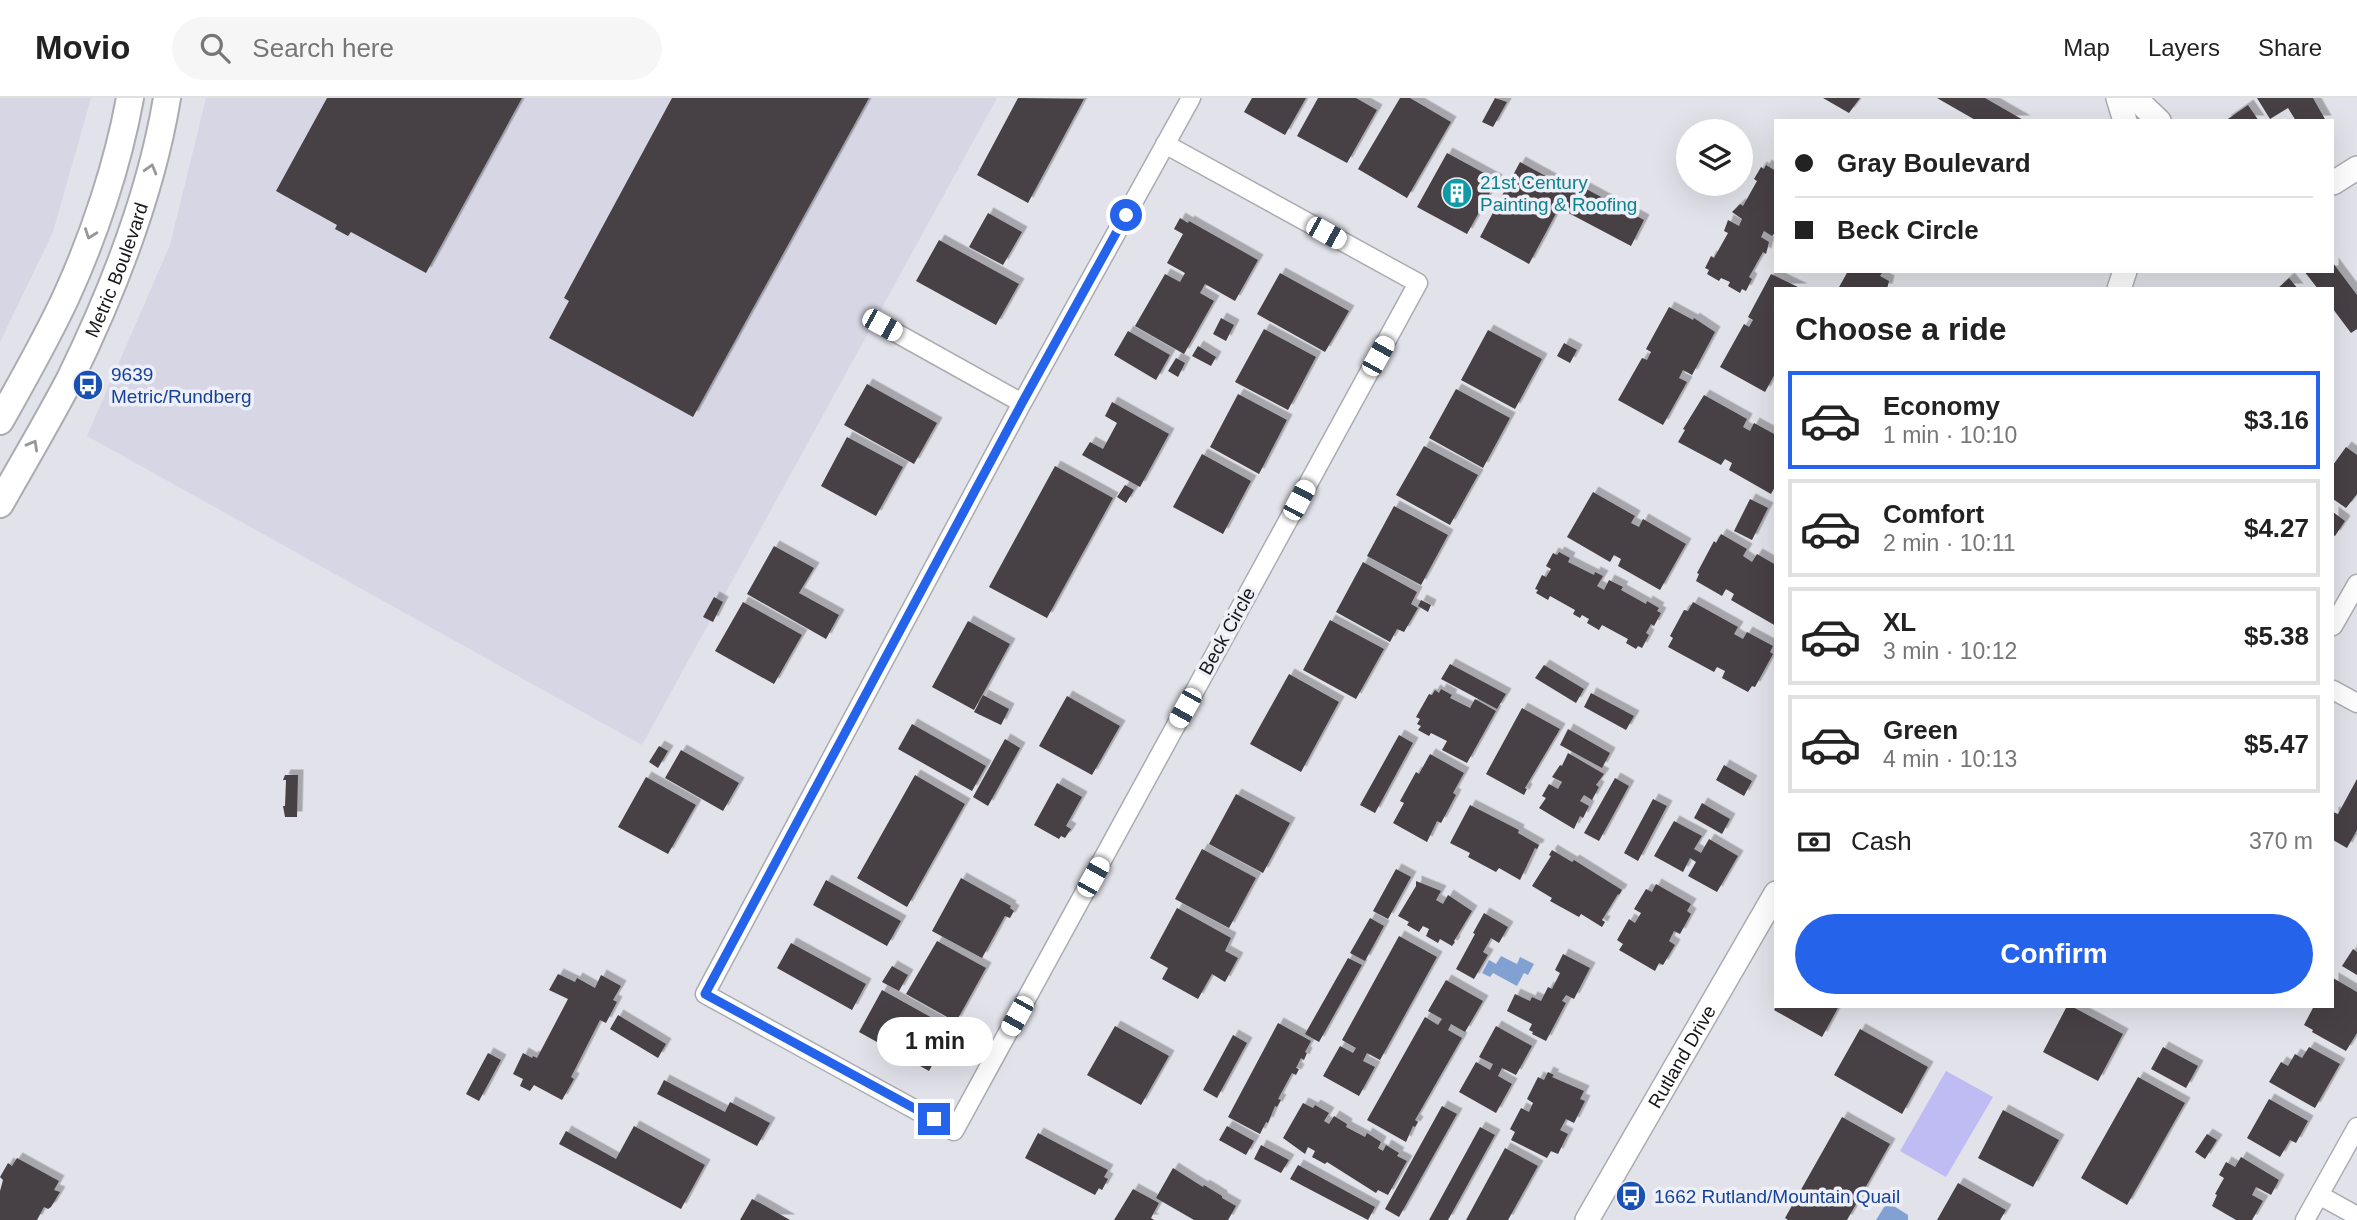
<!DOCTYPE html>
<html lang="en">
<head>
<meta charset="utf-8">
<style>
	:root { --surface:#fff; --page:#f6f6f6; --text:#222; --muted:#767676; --line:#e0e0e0; --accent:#2563eb }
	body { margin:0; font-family:Arial,sans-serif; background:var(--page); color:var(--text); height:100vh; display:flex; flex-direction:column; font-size:26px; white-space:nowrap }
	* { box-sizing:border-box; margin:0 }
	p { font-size:23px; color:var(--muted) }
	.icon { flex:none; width:38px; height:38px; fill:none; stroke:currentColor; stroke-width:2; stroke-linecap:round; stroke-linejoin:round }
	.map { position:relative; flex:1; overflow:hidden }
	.side { position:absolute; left:1774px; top:189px; width:560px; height:721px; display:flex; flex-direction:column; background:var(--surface); border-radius:0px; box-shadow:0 7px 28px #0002 }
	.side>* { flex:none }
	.banner { position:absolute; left:1774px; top:21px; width:560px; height:154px; border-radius:0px; box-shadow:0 7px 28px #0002; display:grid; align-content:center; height:154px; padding:0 21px; background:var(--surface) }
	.fabs { position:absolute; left:1676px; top:21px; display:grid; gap:14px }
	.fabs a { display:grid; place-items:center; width:77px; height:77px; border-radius:50%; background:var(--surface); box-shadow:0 7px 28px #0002; font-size:35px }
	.end { position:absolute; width:32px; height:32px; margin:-16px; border:9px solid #2563eb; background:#fff; box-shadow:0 0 0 4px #fff }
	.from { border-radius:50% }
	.bubble { position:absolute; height:49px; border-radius:24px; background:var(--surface); box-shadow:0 7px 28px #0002; font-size:23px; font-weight:700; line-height:49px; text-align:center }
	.car { position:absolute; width:21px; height:42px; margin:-21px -10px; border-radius:9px; box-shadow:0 0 5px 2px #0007; background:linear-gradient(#fff 24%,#345 0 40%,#fff 0 76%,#345 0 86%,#fff 0) }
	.banner b { display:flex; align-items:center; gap:24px; height:66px; font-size:26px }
	.banner b+b { border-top:2px solid var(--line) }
	.banner i { width:18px; height:18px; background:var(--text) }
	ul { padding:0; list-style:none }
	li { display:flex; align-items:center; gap:21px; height:98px; margin:0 14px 10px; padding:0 7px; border:4px solid var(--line); border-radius:0px }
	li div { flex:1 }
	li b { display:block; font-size:26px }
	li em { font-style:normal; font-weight:700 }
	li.active { border-color:var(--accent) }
	li>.icon { width:63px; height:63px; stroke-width:1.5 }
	h2 { padding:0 21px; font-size:32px; line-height:84px }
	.pay { display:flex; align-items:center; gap:18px; height:77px; padding:0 21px; font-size:26px }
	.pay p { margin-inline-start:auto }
	.button { display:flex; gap:14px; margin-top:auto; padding:14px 21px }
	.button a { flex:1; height:80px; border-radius:42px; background:var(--accent); color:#fff; font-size:28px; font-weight:700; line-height:80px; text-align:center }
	header { display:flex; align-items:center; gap:42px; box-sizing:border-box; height:98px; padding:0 35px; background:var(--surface); border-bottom:2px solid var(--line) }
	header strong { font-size:33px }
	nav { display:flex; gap:38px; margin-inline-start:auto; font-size:24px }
	.search { width:490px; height:63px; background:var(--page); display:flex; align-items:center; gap:18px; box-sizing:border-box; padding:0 24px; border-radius:38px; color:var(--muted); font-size:26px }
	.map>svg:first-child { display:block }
</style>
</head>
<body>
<header>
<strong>Movio</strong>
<div class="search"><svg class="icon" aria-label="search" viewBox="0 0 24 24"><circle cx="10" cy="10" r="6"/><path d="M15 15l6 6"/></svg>Search here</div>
<nav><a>Map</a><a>Layers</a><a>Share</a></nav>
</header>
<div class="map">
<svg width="2357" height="1122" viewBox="0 0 2357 1122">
	<defs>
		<filter id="shadow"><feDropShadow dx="5.5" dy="-5.5" stdDeviation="0" flood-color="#0004"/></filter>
	</defs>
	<rect width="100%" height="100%" fill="#e2e2ea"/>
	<path fill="#d6d6e5" d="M0,0h91l-38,134 -53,110z
		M206,0h791l-355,647 -555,-309 83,-191z"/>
	<path fill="#bfbbf3" d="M1946,973l47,26 -47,80 -46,-26z"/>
	<path fill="#81a1d2" d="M1501,858l16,8 3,-7 14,7 -6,11 -4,-2 -7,13 -24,-13 -3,4 -8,-4 7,-13 7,4z
		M1889,1105l19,12v5h-32l10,-16z"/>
	<path fill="#474044" filter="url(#shadow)" d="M327,0h195l-96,175 -75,-41 -3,4 -13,-7 2,-4 -61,-34z
		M672,0h197l-176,319 -144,-79 20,-37 -5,-3z
		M1018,0l66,1 -56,104 -51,-28z
		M1252,0h54l-21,37 -41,-23z
		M1318,0h38l21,12 -30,53 -50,-27z
		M1400,0h10l41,24 -44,76 -49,-29z
		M1495,0l12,4 -14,25 -11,-5z
		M1823,0h37l-11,15z
		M1937,0h48l40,23h-48z
		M2257,0h56l13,23h-30l-8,-13 -18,11z
		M2248,7l11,16h-34z
		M1447,55l50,27 -30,54 -50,-27z
		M1520,64l53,29 4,-7 67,36 -13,26 -72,-38 -30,56 -49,-27z
		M1766,67l10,6v61l-4,4 -8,-5 -3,6 8,5 -3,12 -3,-2 -14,25 3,2 -6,12 -4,-2 -2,4 -12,-7 2,-4 -9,-4 -2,3 -12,-7 2,-4 -4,-2 6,-12 3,2 14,-25 -4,-2 4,-11 11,6 3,-7 -10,-7 8,-8 3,2 14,-25 -3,-2 7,-12 3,2z
		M988,115l34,19 -19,33 -34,-18z
		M1180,120l8,5 1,-2 69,39 -23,41 -30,-17 -5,9 14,8 -30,53 -49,-28 30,-52 15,8 5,-9 -18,-10 16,-29 -9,-5z
		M939,142l80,44 -23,41 -80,-44z
		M2333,165l24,32v34l-6,4 -18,-24v-20h-15l-14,-18h29z
		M1848,173h35l-3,5 9,5 -2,8h-49z
		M1280,175l69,38 -24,41 -68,-38z
		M1771,176l31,15h-26v83l-11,20 -45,-25 24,-43 5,3 4,-7 -5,-3z
		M2289,180l9,11h-21z
		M1669,209l24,13 1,-2 21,14 -23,43 -9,-5 -4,8 8,4 -24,43 -45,-25 24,-42 5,2 4,-8 -5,-3z
		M1221,220l13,7 -8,16 -13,-7z
		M1264,231l52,28 -28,53 -53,-28z
		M1488,232l54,29 -27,50 -54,-29z
		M1128,233l42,24 -14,25 -42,-25z
		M1564,245l13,7 -7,13 -13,-7z
		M1198,248l18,11 -5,9 -19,-10z
		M1176,260l9,5 -7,14 -10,-6z
		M867,286l70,39 -23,41 -70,-39z
		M1456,291l54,29 -27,50 -54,-30z
		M1238,296l49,26 -28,54 -49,-27z
		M1704,297l43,24 -4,8 7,4 4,-8 22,12v50l-5,9 -42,-24 3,-7 -7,-4 -4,6 -43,-23 7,-12 -2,-1z
		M1112,304l57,32 -29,53 -58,-32 8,-13 13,7 14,-26 -12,-7z
		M847,339l56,30 -27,49 -55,-30z
		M1424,348l54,29 -28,50 -54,-30z
		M2346,349l11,8v39l-11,14 -13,-9v-34z
		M1202,356l49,27 -28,53 -50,-27z
		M1055,368l58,32 -66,120 -58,-31z
		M1125,387l9,5 -8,13 -9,-6z
		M1593,394l42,24 -4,7 8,4 4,-8 43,25 -26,46 -42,-24 3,-7 -7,-4 -4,7 -43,-25z
		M1750,401l18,9 -16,32 -18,-9z
		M1394,408l54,29 -27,50 -54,-29z
		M2333,414l12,9 -10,15 -2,-1z
		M1721,436l26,15 -4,7 9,6 5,-8 19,11v61l-45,-26 3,-6 -8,-5 -4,7 -26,-15 3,-7 -2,-1 17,-32 2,2z
		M774,448l40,22 -15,25 40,22 -13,24 -79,-45z
		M1559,454l11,6 -2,4 26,13 1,-3 8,4 -6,10 7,4 5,-10 14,7 -2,3 25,14 1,-3 12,7 -2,3 4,2 -7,13 -3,-2 -5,9 3,2 -7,13 -4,-2 -2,3 -10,-6 2,-4 -26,-14 -3,5 -12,-7 2,-4 -7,-4 -2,3 -7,-4 2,-4 -25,-14 -2,4 -12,-7 2,-3 -3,-1 7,-14 4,2 5,-8 -5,-3 7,-13 4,2z
		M1363,464l54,30 -6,12 7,4 -14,24 -7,-3 -7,13 -54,-30z
		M714,499l9,5 -10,20 -10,-5z
		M1421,502l10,5 -3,7 -10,-6z
		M743,504l59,33 -28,49 -59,-33z
		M1693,504l45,25 -4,7 9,5 4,-7 26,14 -3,6 3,2 -18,33 -3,-1 -4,6 -26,-14 3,-7 -8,-4 -3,5 -46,-25 5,-9 -3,-2 14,-26 4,1z
		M1330,522l54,29 -28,50 -53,-29z
		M968,523l42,23 -36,66 -42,-23z
		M1450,566l56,30 -9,15 -56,-30z
		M1544,567l40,24 -8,14 -41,-25z
		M1289,576l50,28 -38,70 -51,-28z
		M1441,591l11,6 -2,3 20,10 5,-9 21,12 -29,52 -25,-13 5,-9 -16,-8 -2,3 -11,-6 3,-4 -4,-2 3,-5 -4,-2 13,-23 3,1 3,-5 4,3z
		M1591,595l43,23 -8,14 -42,-23z
		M983,597l26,14 -8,16 -27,-13z
		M1067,598l53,30 -28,49 -53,-29z
		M1522,610l38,21 -35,59 2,1 -3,6 -38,-21z
		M912,626l74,42 -14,25 -74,-42z
		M1568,631l42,24 -8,15 -42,-23z
		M1399,637l14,8 -38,70 -15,-8z
		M1005,641l15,9 -32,58 -15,-9z
		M659,648l9,5 -10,17 -9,-6z
		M681,652l58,33 -16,28 -58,-33z
		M1568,655l36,21 -8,11 3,2 -7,13 -8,-5 -4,6 9,5 -6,12 -3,-2 -6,13 -35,-21 7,-10 -4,-2 7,-12 9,5 4,-7 -10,-5 8,-12 2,1z
		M1430,656l34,19 -11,20 3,2 -15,28 -4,-2 -10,21 -34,-19 11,-20 -4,-2 16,-29 3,2z
		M1724,667l28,16 -8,15 -28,-16z
		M285,677h13l-1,42h-12l-2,-11h2l1,-26h-3z
		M915,677l50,29 -58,103 -50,-29z
		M646,679l50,28 -28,49 -50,-27z
		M1615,680l14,8 -30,55 -15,-8z
		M2357,681v51l-10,18 -14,-8v-28l5,2z
		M1057,685l25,14 -16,29 5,3 -6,9 -4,-2 -2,3 -25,-14z
		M1236,696l54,29 -27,50 -54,-29z
		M1653,701l14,7 -29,55 -14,-8z
		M1702,705l28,16 -8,15 -28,-16z
		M1470,707l49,25 -1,3 21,12 -2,4 -2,-1 -15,32 -21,-12 -3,4 -28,-15 2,-4 -20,-10z
		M1674,723l28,15 -8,13 7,4 8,-14 29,17 -21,36 -29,-16 8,-14 -6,-4 -7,14 -29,-16z
		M1202,751l54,29 -27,50 -54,-29z
		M1552,752l20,12 2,-2 48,30 -3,5 -1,-1 -16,26 3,2 -3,5 -21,-13 -2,3 -29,-16 2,-3 -20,-12 19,-30 -2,-1z
		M1396,771l15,8 -23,42 -15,-8z
		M961,780l50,28 -1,2 4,3 -4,7 -5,-2 -23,42 -50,-27z
		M826,782l75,41 -14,25 -74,-41z
		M1416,783l25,10 -5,9 7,4 5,-9 24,16 -18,30 1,1 -3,4 -12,-7 -2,4 -12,-7 3,-7 -6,-3 -4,6 -12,-7 2,-3 -11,-6 18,-30z
		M1656,786l35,20 -4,7 4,3 -11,20 -6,-3 -5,10 6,4 -12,20 -4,-2 -4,8 -36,-21 4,-6 -6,-4 12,-21 6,4 6,-10 -7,-4 12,-20 6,3z
		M1177,810l54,30 -6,13 13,7 -13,24 -13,-8 -14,25 -36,-20 6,-11 -18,-10z
		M1484,815l24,14 -9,16 -8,-5 -8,14 5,3 -14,24 -18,-10 19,-35 -2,-1z
		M1370,820l14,8 -19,35 -15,-8z
		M1399,838l38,21 -57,103 -13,-7 -4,8 12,6 -16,29 -36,-20 17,-30 13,7 3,-5 -14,-8z
		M937,843l49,27 -30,54 -50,-28z
		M791,845l75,41 -14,26 -75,-42z
		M2353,851l4,3v23l-15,-9z
		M1563,856l27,14 -16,31 -8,-4 -4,6 4,2 -20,38 -14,-7 1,-2 -4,-2 3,-6 -25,-13 8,-17 15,7 2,-4 9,4 7,-14 4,2 8,-16 -5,-3z
		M1348,860l14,7 -43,77 -14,-8z
		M892,868l16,9 -9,16 -17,-9z
		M558,876l17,8 2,-4 18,10 6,-13 20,11 -8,14 4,2 -11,21 -6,-3 -29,57 3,2 -12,21 -28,-15 -4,6 -10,-5 3,-7 -10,-5 10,-21 9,5 1,-2 4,2 31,-59 -19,-9z
		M2333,880l24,14v41l-11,18 -34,-19 1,-2 -9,-5 10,-19h19z
		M1446,882l37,21 -18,31 -14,-8 -3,6 14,8 -47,82 3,2 -3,5 -2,-1 -7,16 -39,-22 58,-103 13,8 4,-6 -14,-8z
		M882,892l70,39 -23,42 -70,-39z
		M1776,908h63l-17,31 -48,-27z
		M2067,908h4l52,28 -25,47 -55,-29z
		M618,917l48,29 -8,14 -48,-29z
		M1278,925l33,18 -6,11 2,1 -3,7 -3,-2 -5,10 3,1 -3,6 -4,-2 -14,26 3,1 -4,7 -2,-1 -7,17 -2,-1 -6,12 -32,-17z
		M1115,928l54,30 -28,49 -54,-30z
		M1496,928l36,20 -16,29 -14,-7 -4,8 14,8 -16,29 -37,-21 17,-30 14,8 3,-6 -14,-7z
		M1860,931l68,38 -26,47 -68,-39z
		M1233,937l14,8 -30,55 -14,-8z
		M2163,949l35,19 -12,22 -35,-19z
		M2309,949l31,17 -25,44 -46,-26 12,-20 7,4 7,-12 7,4z
		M488,955l13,7 -22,41 -13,-7z
		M1548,974l6,3 -2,2 32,14 -4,8 5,2 -11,22 -8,-4 -6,11 8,4 -10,20 -7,-3 -4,7 -36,-18 4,-8 -5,-3 11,-21 8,4 4,-9 -6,-4 11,-22 6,3z
		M2138,979l47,26 -58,102 -46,-27z
		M664,982l61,32 5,-10 40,21 -13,23 -100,-52z
		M2269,1001l39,22 -12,22 -6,-3 -10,17 -33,-19z
		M1303,1005l10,5 2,-3 14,8 -5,8 5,3 5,-8 13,8 -1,3 19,10 2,-4 14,9 -3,6 5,3 3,-6 13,8 -2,3 10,5 -19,34 -10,-5 -2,3 -49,-31 -2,2 -13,-7 3,-6 -7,-4 -3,7 -22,-16z
		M1442,1008l15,8 -58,103 -14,-8z
		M2003,1012l56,30 -26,47 -55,-29z
		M1842,1019l48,27 -43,76h-59l-3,-2z
		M634,1028l71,39 -24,44 -122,-65 7,-13 50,28z
		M1227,1028l27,15 -8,14 -27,-15z
		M1480,1029l15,8 -47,85h-19z
		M1038,1035l70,37 -4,7 4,2 -6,11 -3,-2 -4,7 -70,-37z
		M2207,1036l10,6 -12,19 -10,-7z
		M1261,1047l28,15 -8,13 -27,-14z
		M1505,1050l33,18 -30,54h-42z
		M2241,1059l38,23 -8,15 -15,-8 -4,8 11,6 -11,19h-16l-24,-14 5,-11 -2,-1 9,-16 -5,-3 7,-13 9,5z
		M17,1060l42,23 -5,9 6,2 -9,15 -3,2 -4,-2 -7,13h-37v-29l3,-11 -3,-3 8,-14 4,3z
		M1298,1067l77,42 -7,13 -78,-41z
		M1173,1070l30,19 1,-2 18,11v2l14,8 -8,14h-34l-38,-22z
		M1958,1085l48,27 -6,10h-63z
		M1133,1091l26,14 -8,15 3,2h-40z
		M752,1101l8,4 30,17h-50z"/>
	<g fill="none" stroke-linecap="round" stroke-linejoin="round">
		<g stroke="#ababb2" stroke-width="21">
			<path id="minor" d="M1165,46l253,139 -464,848 -249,-137 317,-591 169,-305
				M882,227l140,78
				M2333,528l24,-42
				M2333,592l24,13
				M2319,1097l38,21
				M2305,1122l52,-93"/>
		</g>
		<g stroke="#ababb2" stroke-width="26">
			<g id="tertiary">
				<path d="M2118,0l7,23"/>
				<path d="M2135,0l24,23"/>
				<path d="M2333,85l24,-15"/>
				<path d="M2119,191l6,-18"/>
				<path id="s1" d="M1587,1122l189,-327"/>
			</g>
		</g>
		<g stroke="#ababb2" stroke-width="30">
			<g id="secondary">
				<path d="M0,323c23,-41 46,-81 66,-124 28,-61 52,-133 64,-199"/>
				<path id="s2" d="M0,406c23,-41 48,-83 70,-125 43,-88 81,-184 97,-281"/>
			</g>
		</g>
		<use href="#minor" stroke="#fff" stroke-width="18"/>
		<use href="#tertiary" stroke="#fff" stroke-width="23"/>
		<use href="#secondary" stroke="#fff" stroke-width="26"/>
	</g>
	<defs><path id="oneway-chevron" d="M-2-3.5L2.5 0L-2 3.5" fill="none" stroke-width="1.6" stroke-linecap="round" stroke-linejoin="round" transform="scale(1.75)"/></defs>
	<g stroke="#979798">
		<use href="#oneway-chevron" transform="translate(151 71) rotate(-74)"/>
		<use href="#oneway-chevron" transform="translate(90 136) rotate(110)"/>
		<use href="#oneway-chevron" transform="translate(33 347) rotate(-61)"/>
	</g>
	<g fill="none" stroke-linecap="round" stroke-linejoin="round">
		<path stroke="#2563eb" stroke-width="9" d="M934,1021l-229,-125 317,-591 104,-188"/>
	</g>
	<defs>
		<g id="building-disc" transform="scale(1.575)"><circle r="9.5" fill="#0f9aa8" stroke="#efeff7"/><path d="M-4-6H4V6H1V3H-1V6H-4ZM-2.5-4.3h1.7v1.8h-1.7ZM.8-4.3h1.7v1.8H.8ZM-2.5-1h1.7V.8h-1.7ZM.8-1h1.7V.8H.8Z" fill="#fff"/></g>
		<g id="bus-disc" transform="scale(1.575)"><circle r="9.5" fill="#1a4fb4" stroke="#efeff7"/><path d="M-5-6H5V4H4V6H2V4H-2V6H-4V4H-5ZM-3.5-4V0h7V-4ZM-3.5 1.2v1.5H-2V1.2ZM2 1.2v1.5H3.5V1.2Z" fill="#fff"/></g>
	</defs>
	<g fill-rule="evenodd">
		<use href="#building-disc" x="1457" y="95"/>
		<use href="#bus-disc" x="88" y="287"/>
		<use href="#bus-disc" x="1631" y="1098"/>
	</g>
	<g text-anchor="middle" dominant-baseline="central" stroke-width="7" stroke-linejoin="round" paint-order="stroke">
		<g font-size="19" fill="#0d838f" stroke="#efeff7" text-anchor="start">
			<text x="1480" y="84">21st Century<tspan x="1480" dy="22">Painting &amp; Roofing</tspan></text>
		</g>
		<g font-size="19" fill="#17171a" stroke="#efeff7">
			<text stroke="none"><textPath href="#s2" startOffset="262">Metric Boulevard</textPath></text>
			<text transform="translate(1227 533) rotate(-61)">Beck Circle</text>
			<text stroke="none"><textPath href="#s1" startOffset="189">Rutland Drive</textPath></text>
		</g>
		<g font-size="19" fill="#164399" stroke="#efeff7" text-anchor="start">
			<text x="111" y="276">9639<tspan x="111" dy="22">Metric/Rundberg</tspan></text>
			<text x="1654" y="1098">1662 Rutland/Mountain Quail</text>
		</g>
	</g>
</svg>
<div class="fabs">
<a><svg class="icon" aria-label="layers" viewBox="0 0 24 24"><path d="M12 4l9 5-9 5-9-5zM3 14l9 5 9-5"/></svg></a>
</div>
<i class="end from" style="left:1126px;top:117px"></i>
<i class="end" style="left:934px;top:1021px"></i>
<div class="bubble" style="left:877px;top:919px;width:116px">1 min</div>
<i class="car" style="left:1326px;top:135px;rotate:119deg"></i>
<i class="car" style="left:882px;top:227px;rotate:119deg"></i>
<i class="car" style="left:1378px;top:258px;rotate:29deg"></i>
<i class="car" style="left:1299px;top:402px;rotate:28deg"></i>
<i class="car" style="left:1185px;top:610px;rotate:209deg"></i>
<i class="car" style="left:1093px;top:779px;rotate:29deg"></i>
<i class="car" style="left:1017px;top:918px;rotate:209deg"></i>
<div class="banner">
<b><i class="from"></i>Gray Boulevard</b>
<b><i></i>Beck Circle</b>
</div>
<section class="side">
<h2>Choose a ride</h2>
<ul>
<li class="active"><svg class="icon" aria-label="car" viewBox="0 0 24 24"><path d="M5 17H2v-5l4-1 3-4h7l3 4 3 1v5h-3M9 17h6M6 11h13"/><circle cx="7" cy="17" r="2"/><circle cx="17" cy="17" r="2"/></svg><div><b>Economy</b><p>1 min · 10:10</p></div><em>$3.16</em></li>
<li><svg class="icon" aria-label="car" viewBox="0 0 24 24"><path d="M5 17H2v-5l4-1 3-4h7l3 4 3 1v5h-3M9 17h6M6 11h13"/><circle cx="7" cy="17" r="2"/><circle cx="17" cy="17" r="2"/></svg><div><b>Comfort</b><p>2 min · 10:11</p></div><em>$4.27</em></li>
<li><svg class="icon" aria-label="car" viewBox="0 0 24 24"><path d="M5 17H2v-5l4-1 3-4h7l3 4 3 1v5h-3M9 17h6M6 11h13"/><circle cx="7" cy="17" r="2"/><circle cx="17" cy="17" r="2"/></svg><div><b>XL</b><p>3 min · 10:12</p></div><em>$5.38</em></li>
<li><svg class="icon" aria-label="car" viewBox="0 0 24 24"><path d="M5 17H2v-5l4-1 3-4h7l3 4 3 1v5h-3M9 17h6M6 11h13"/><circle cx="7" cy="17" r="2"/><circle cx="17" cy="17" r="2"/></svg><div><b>Green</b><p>4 min · 10:13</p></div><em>$5.47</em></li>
</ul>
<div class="pay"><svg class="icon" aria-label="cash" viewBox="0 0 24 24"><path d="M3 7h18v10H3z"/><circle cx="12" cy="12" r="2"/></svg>Cash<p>370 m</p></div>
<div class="button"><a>Confirm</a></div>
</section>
</div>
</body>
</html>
